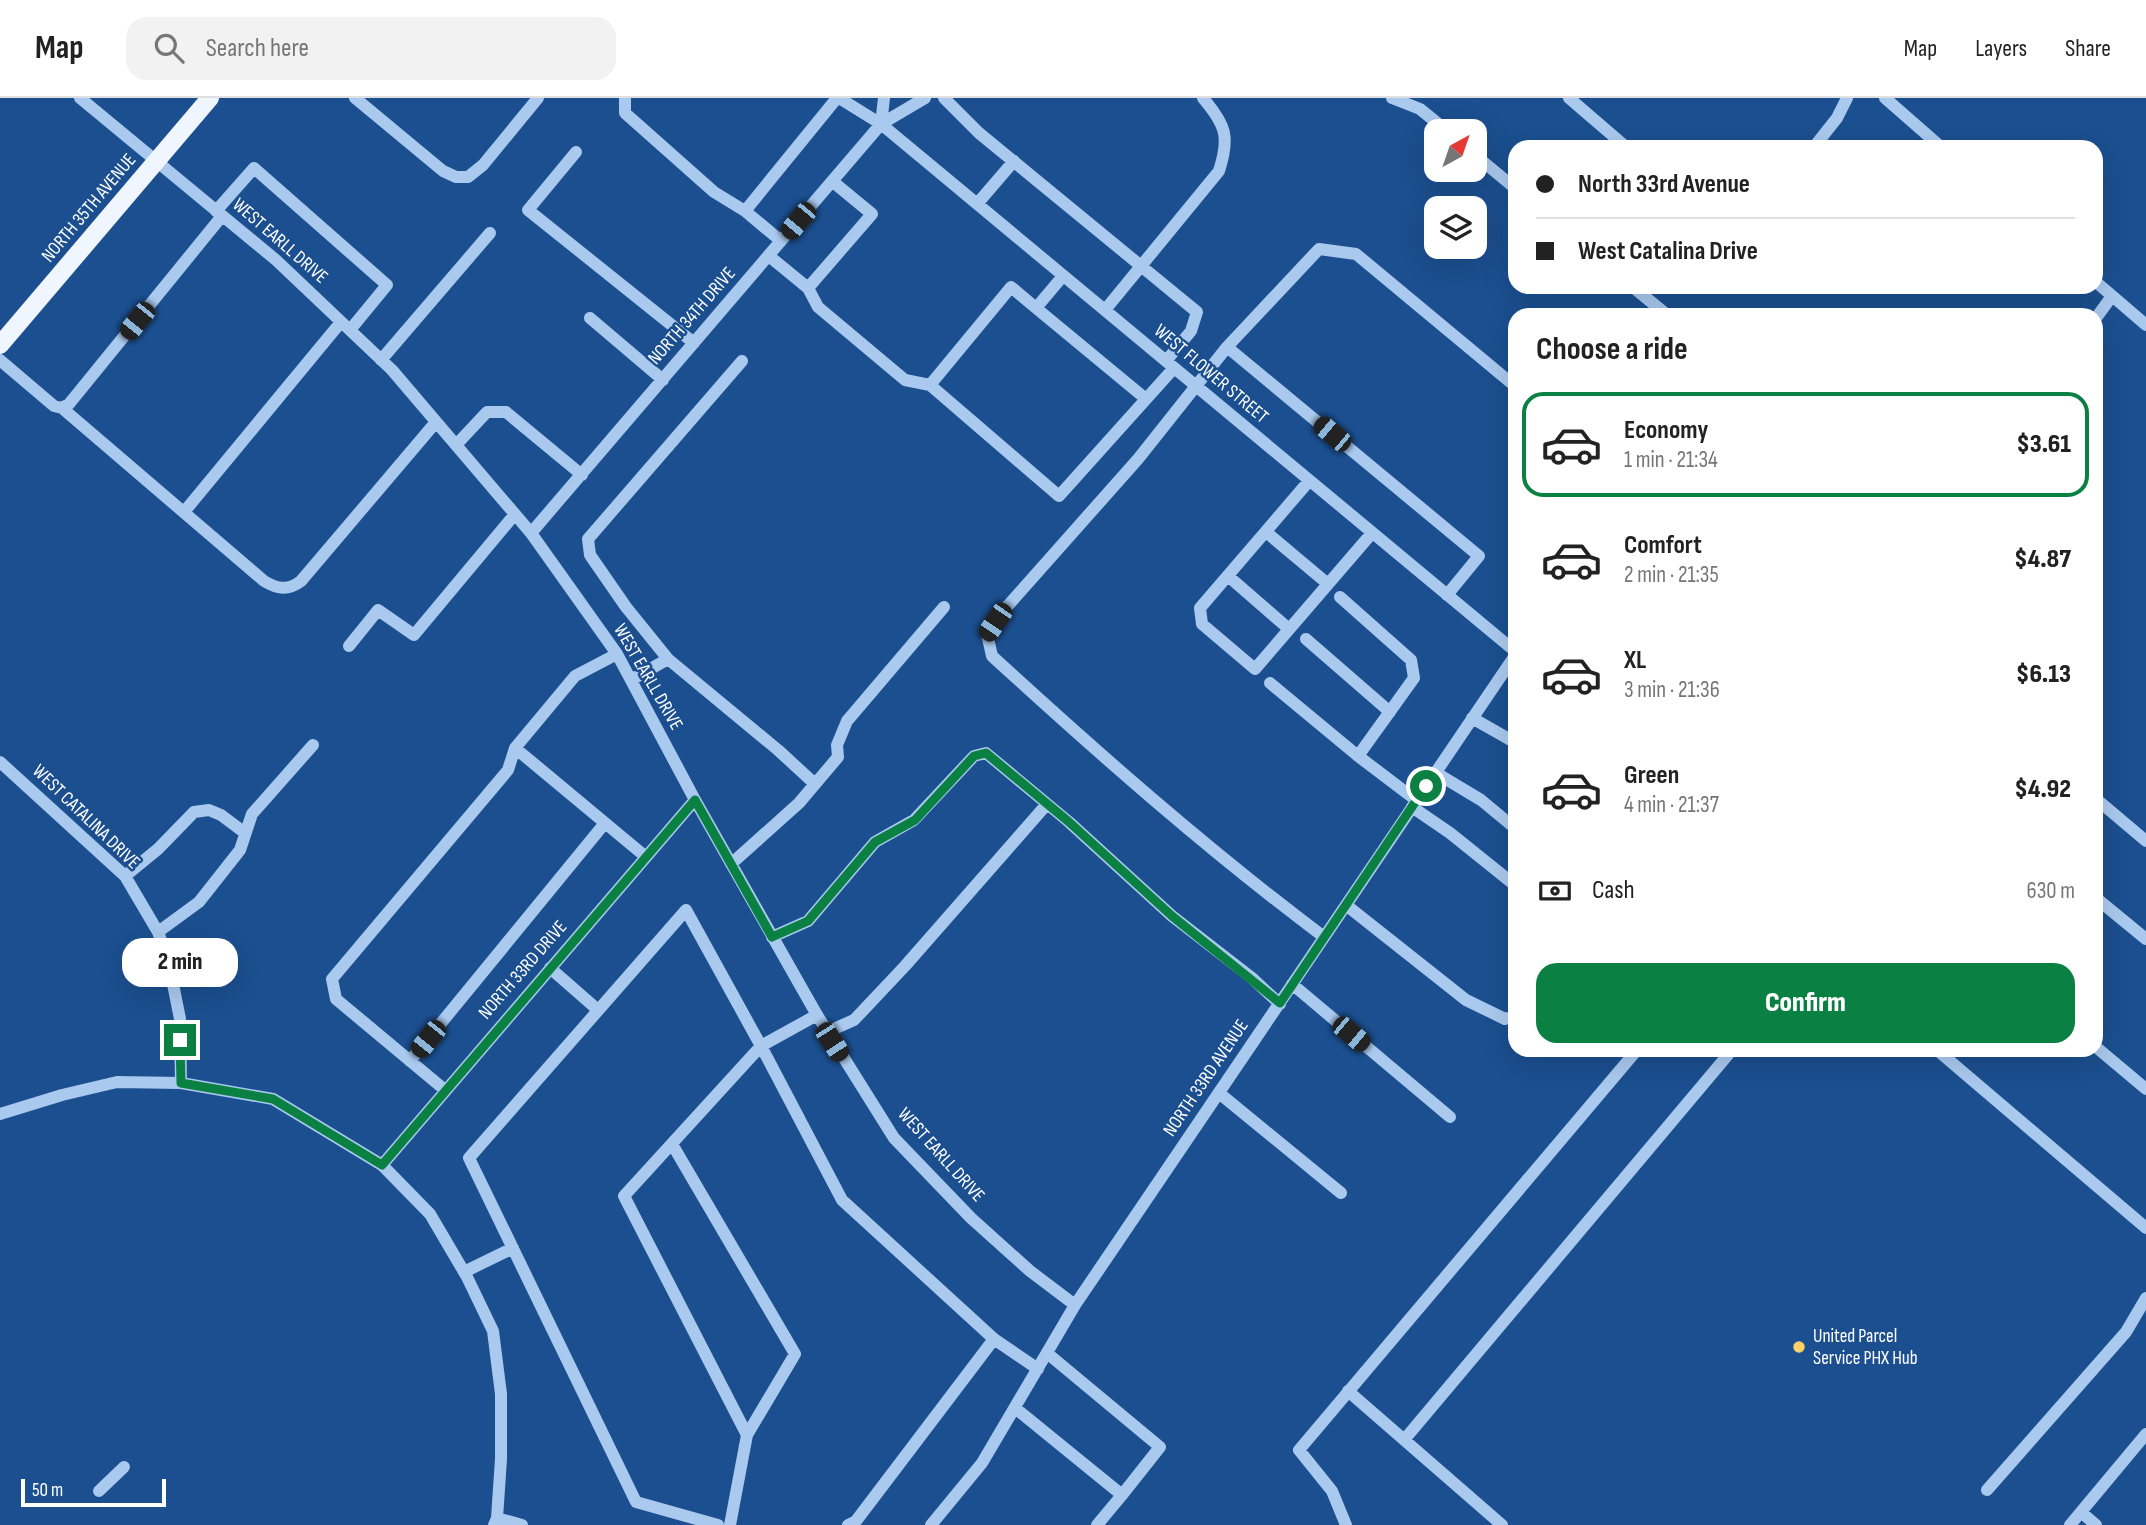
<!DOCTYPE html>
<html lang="en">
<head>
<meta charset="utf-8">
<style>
	:root { --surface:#fff; --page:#f2f2f2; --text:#222; --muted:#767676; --line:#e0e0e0; --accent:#0b8043 }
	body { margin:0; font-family:"Sofia Sans Condensed",sans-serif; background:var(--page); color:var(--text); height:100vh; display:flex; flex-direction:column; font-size:26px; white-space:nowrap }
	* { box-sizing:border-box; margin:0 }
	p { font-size:23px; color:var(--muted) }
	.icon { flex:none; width:38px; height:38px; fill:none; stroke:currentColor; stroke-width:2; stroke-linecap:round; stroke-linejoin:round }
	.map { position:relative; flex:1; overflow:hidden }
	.details { position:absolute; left:1508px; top:210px; width:595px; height:749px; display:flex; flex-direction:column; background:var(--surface); border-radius:21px; box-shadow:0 7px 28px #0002 }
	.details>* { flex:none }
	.banner { position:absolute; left:1508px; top:42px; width:595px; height:154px; border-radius:21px; box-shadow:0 7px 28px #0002; display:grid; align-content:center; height:154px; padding:0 28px; background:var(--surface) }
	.needle { width:46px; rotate:40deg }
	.buttons { position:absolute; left:1424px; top:21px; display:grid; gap:14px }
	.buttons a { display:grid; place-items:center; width:63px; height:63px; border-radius:14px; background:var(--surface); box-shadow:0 7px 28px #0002; font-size:35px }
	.scale { position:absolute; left:21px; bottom:18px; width:145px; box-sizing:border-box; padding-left:7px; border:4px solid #fff; border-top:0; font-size:19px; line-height:24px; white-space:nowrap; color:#fff; -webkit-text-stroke:5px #1b4f8f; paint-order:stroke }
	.end { position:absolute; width:32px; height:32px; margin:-16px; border:9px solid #0b8043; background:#fff; box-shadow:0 0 0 4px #fff }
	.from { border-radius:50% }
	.bubble { position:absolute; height:49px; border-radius:21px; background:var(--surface); box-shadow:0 7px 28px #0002; font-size:23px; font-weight:800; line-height:49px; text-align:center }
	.car { position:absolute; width:21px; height:42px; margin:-21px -10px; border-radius:9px; box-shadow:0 0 5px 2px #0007; background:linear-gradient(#222 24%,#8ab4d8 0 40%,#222 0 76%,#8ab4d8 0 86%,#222 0) }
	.banner b { display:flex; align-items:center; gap:24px; height:66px; font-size:26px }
	.banner b+b { border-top:2px solid var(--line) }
	.banner i { width:18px; height:18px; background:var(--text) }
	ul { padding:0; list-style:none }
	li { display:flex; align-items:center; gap:21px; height:105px; margin:0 14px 10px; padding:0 14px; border:4px solid transparent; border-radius:21px }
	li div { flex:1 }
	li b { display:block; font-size:26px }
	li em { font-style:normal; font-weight:800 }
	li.current { border-color:var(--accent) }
	li>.icon { width:63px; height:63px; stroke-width:1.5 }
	h2 { padding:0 28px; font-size:32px; line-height:84px }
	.pay { display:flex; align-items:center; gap:18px; height:77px; padding:0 28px; font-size:26px }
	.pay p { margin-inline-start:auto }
	.primary-button { display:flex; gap:14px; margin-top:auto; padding:14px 28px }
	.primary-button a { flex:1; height:80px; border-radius:21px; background:var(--accent); color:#fff; font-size:28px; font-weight:800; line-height:80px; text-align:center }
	header { display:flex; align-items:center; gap:42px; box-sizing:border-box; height:98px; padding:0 35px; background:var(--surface); border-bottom:2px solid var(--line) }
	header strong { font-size:33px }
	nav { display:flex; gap:38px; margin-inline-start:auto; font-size:24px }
	.search { width:490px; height:63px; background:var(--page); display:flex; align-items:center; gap:18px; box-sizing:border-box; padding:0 24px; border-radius:21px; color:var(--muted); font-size:26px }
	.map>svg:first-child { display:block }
</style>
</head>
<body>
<header>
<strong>Map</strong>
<div class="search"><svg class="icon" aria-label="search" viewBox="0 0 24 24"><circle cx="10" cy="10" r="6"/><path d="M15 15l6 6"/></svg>Search here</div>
<nav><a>Map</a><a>Layers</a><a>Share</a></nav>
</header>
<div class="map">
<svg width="2146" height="1427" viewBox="0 0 2146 1427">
	<rect width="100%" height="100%" fill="#1b4f8f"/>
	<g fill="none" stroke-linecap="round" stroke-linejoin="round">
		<path stroke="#a9c9ee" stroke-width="12" d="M80,0l196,162 116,110 139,163 86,121 78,146 122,215 77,123 77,80 59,53 45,34
			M355,0l88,73 13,6h12l15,-12 55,-67
			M625,0v15l89,79 31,19
			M839,0l42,26 635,528
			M944,0l35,35 218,179 -6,19 -25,30
			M1392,0l28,11 27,22
			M1569,0l57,49
			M1885,0l56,49
			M881,26l3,-26
			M1814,49l23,-29 10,-20
			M576,54l-48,58 166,133
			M1475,57l41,34
			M977,106l37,-43
			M216,113l38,-43 133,117 -37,45
			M781,143l-36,-30 92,-113
			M769,158l39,32 64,-74 -40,-33
			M1063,178l-27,32 -25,-21 -81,98 129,111 115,-128
			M2096,184l50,43
			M1633,189l34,28
			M808,190l10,19 87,73 25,5
			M1036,210l110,91
			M1105,212l114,-139c11,-34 7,-46 -16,-73
			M590,220l73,62
			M2096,220l16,-22
			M1227,249l-89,112 -134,151 -17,24 5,22c107,98 216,194 332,281
			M0,262l54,46 8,2 7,-4 153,-188
			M381,262l109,-127
			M62,310l202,173c13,8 24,10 37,0l135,-159
			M456,347l31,-33h19l76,63
			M1309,383l-109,127 2,16 53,45 117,-136
			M184,414l157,-190
			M1266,434l62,52
			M531,435l350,-409 44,-26
			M1228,478l61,53
			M1447,497l32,-39 -252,-209 92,-98 37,5 160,133
			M1340,499l71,63 3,18 -56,78 58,44
			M1306,541l84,73
			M349,548l29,-36 36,25 101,-121
			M668,561l-42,-52 -36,-52 -2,-16 154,-178
			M631,582l37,-21 110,91 37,34
			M1270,585l88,73
			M1472,620l44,25
			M515,650l131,109
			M0,664l125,114 33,56 10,27 12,60 1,64
			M1436,675l45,27 35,29
			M2101,705l45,38
			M1412,709l38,26 66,53
			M731,766l68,-61 39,-46 -1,-12 10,-24 97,-114
			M125,778l33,-27 36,-37 15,-2 12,5 24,18
			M2096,800l50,41
			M1346,807l120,95 39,19 11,-3
			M158,834l41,-30 41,-52 12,-36 61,-69
			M772,839l36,-16 67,-79 39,-22 60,-64 12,-3 83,69 103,94 80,62 28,26
			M550,870l48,42
			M1292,886l158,133
			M827,934l27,-12 51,-54 142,-162
			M2096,949l50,42
			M1937,952l209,178
			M410,963l195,-238
			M445,992l-109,-91 -4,-20 176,-209 7,-22 60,-72 42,-22
			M1219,995l122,100
			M0,1016l62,-19 55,-13 64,1 92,16 109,66 48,49 37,63 26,54 8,63v65l-4,59 -3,7
			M672,1046l123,210 -48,81
			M382,1067l313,-365
			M464,1174l49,-24
			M1047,1255l113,94 -38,48
			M1348,1293l154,134
			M1015,1310l107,87 -25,30
			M1404,1342l328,-390
			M1987,1392l139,-158 20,-34
			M99,1393l25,-24
			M2081,1414l15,13
			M497,1420l25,7
			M718,1427l-82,-23 -167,-344 217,-248 75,136 81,154 152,139 44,30
			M730,1427l17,-90 -123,-239 137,-150 56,-31
			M848,1427l8,-4 138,-182
			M931,1427l51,-62 93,-158 441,-651
			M1346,1427l-14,-34 -33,-41 338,-400
			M2070,1427l76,-91"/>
		<path stroke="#f0f6ff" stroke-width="18" d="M0,247l210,-247"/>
	</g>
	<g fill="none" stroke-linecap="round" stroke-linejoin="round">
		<path stroke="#0b8043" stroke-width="9" d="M180,942l1,43 92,16 109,66 313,-365 77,137 36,-16 67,-79 40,-22 59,-64 12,-3 83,69 103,94 108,87 146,-217"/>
	</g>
	<circle fill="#ffd166" stroke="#1b4f8f" stroke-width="2.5" cx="1799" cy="1249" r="7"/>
	<g text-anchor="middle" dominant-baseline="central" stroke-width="5" stroke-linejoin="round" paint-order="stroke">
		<g font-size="19" fill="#fff" stroke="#1b4f8f">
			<text transform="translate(89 110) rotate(-50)">NORTH 35TH AVENUE</text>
			<text transform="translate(280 143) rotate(41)">WEST EARLL DRIVE</text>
			<text transform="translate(692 218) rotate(-49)">NORTH 34TH DRIVE</text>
			<text transform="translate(1211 276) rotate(40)">WEST FLOWER STREET</text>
			<text transform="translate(648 579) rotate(60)">WEST EARLL DRIVE</text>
			<text transform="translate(86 719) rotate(44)">WEST CATALINA DRIVE</text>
			<text transform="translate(523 872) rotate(-49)">NORTH 33RD DRIVE</text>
			<text transform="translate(1206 980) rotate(-56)">NORTH 33RD AVENUE</text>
			<text transform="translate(941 1057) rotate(48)">WEST EARLL DRIVE</text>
		</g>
		<g font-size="19" fill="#fff" stroke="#1b4f8f" text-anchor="start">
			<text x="1813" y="1238">United Parcel<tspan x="1813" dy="22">Service PHX Hub</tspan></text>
		</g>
	</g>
</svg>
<div class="buttons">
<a><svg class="needle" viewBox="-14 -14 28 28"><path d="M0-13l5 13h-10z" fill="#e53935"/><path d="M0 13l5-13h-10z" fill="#767676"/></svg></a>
<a><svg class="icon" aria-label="layers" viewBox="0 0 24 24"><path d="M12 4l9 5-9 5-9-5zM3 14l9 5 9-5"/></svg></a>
</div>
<div class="scale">50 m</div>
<i class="end from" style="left:1426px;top:688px"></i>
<i class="end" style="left:180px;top:942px"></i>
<div class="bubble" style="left:122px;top:840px;width:116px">2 min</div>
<i class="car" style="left:798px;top:123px;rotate:220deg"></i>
<i class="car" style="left:137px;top:223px;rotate:219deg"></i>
<i class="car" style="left:1332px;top:336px;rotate:310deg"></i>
<i class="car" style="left:995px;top:524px;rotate:214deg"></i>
<i class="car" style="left:1351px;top:936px;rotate:130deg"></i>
<i class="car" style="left:428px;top:941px;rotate:219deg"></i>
<i class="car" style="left:832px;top:944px;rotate:147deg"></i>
<div class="banner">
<b><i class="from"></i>North 33rd Avenue</b>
<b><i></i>West Catalina Drive</b>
</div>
<section class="details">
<h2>Choose a ride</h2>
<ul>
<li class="current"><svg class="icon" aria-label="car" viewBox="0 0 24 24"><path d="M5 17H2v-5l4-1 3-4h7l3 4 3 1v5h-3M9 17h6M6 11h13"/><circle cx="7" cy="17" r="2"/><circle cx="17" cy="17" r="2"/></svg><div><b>Economy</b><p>1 min · 21:34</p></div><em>$3.61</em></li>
<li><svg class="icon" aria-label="car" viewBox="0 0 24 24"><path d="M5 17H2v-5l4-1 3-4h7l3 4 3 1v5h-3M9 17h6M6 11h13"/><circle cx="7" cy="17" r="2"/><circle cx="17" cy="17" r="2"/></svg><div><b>Comfort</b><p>2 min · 21:35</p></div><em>$4.87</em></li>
<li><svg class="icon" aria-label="car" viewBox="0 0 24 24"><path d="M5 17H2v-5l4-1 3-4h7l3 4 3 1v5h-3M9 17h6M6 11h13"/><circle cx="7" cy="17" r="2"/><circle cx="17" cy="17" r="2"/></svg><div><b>XL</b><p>3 min · 21:36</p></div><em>$6.13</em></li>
<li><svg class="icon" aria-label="car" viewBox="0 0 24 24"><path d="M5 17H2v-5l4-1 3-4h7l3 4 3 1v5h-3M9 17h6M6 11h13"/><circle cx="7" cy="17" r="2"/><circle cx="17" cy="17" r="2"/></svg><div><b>Green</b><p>4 min · 21:37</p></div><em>$4.92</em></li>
</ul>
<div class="pay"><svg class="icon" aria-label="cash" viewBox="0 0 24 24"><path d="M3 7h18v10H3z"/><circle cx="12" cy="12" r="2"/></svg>Cash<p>630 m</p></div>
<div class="primary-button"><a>Confirm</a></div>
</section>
</div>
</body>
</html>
